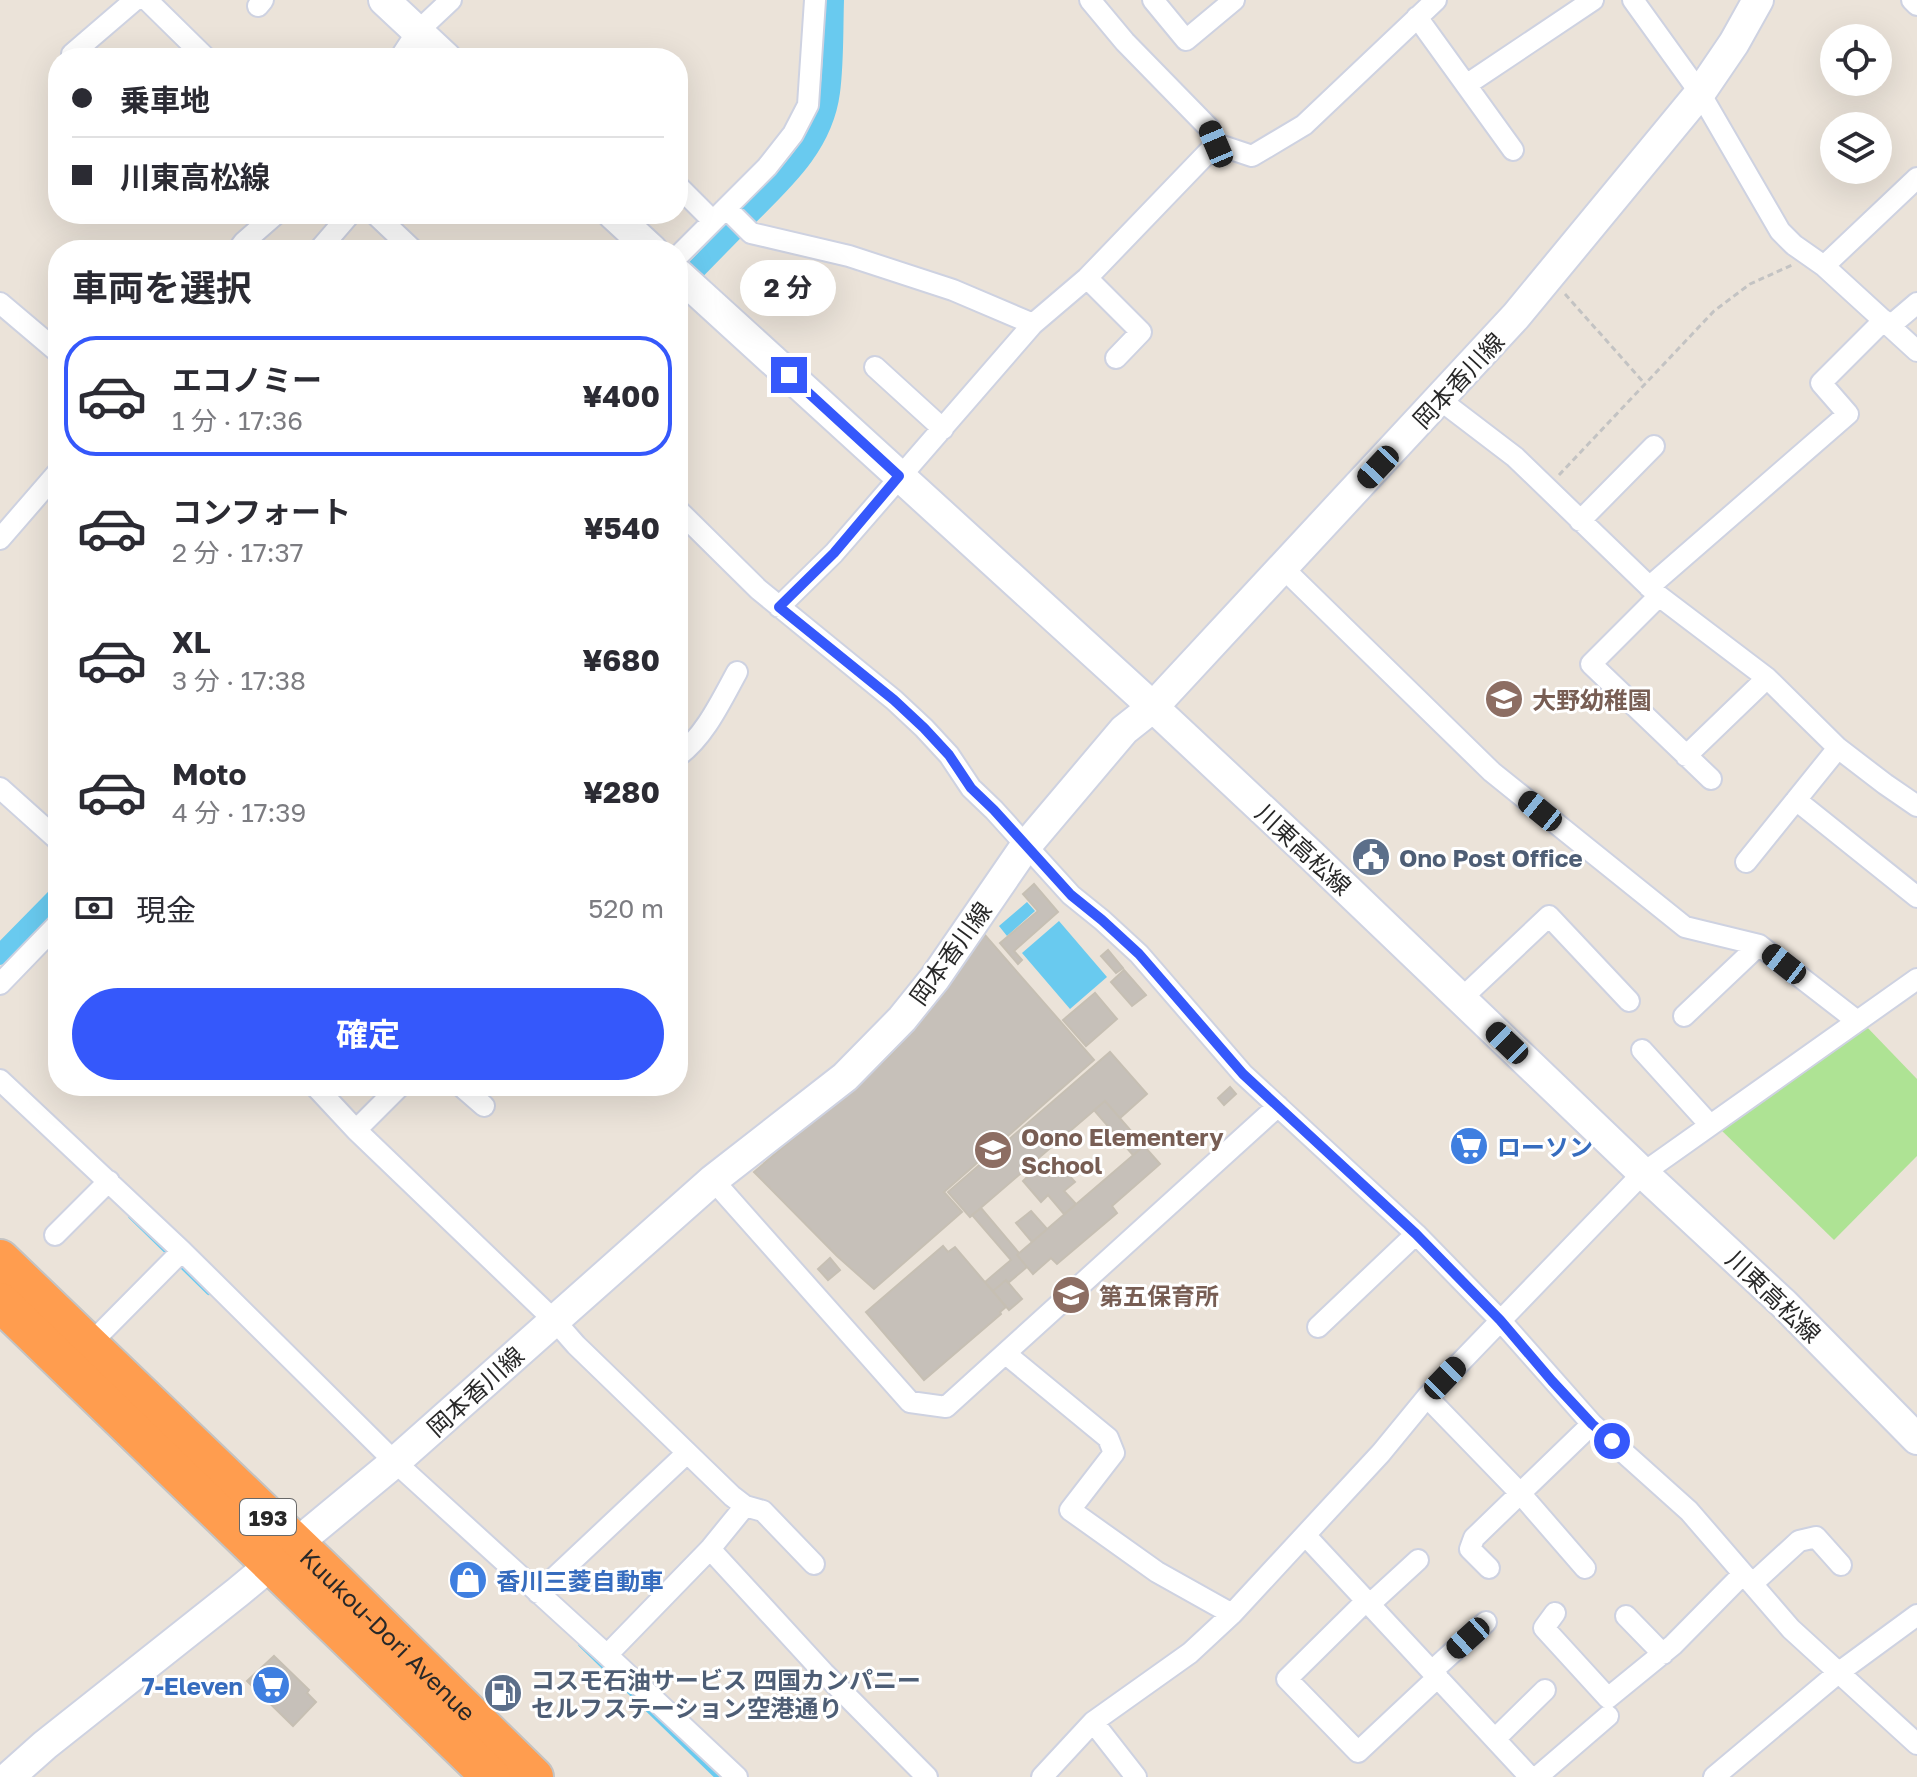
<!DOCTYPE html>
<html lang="ja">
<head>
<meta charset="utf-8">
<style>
	:root { --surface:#fff; --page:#f7f7f7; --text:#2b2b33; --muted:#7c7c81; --line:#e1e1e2; --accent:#3558fb }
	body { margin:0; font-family:"Golos Text","Noto Sans JP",sans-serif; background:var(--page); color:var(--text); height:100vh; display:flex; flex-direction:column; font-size:30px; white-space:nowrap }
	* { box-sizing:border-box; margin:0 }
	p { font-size:26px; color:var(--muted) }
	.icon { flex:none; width:44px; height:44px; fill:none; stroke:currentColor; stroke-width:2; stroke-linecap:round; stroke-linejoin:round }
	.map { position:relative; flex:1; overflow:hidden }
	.sheet { position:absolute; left:48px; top:240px; width:640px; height:856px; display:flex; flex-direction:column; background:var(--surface); border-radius:32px; box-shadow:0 8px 32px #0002 }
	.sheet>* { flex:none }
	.guide { position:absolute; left:48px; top:48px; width:640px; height:176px; border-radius:32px; box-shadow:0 8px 32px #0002; display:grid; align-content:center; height:176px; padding:0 24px; background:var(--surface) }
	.controls { position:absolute; left:1820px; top:24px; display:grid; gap:16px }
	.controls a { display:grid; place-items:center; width:72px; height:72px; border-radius:50%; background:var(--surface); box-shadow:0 8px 32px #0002; font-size:40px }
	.end { position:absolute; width:36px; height:36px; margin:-18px; border:10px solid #3558fb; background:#fff; box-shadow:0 0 0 4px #fff }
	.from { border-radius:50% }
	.bubble { position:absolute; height:56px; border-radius:28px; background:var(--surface); box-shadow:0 8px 32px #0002; font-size:26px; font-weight:700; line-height:56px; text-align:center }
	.car { position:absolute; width:24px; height:48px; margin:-24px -12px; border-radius:10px; box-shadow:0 0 6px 2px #0007; background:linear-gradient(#222 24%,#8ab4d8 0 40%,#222 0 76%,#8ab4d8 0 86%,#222 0) }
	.guide b { display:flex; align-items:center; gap:28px; height:76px; font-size:30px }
	.guide b+b { border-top:2px solid var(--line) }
	.guide i { width:20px; height:20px; background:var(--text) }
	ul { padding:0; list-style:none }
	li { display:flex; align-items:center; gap:24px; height:120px; margin:0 16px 12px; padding:0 8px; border:4px solid transparent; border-radius:32px }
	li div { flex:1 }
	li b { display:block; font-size:30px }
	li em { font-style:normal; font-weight:700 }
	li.current { border-color:var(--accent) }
	li>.icon { width:72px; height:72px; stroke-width:1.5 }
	h2 { padding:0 24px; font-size:36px; line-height:96px }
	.pay { display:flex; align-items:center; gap:20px; height:88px; padding:0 24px; font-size:30px }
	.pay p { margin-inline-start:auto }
	.primary-button { display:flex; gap:16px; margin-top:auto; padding:16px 24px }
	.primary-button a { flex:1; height:92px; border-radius:48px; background:var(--accent); color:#fff; font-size:32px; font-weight:700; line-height:92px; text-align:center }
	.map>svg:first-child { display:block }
</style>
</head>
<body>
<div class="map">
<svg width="1917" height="1777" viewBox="0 0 1917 1777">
	<rect width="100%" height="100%" fill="#ebe3d9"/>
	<path fill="#aee394" d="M1864,1024l53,55v77l-83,84 -117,-114z"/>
	<path fill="#69caef" d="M1027,902l8,9 -28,25 -8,-10z
		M1059,921l48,56 -37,32 -48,-56z"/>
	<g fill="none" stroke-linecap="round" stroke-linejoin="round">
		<path stroke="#69caef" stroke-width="6" d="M131,1216l78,76
			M581,1644l137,133"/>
		<path stroke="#69caef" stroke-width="20" d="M678,288c23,-24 46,-47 69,-71 36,-36 76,-71 83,-125 4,-30 3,-62 4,-92
			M0,955l58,-59"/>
	</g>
	<path fill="#c6c0b9" stroke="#c6bfb3" stroke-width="2" d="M1034,884l24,28 -44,39 8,9 -4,4 -18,-21 38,-32 -15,-17z
		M984,934l110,126 -150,132 18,20 -88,77 -37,-33 -83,-84 136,-116 42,-50z
		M1108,950l15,18 -7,5 -15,-17z
		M1124,970l22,25 -14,11 -21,-24z
		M1095,993l22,26 -31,27 -23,-26z
		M1110,1052l37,42 -27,24 -15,-17 -135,116 -22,-25z
		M1230,1087l6,7 -12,11 -6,-7z
		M1105,1101l39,45 -11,9 -39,-45z
		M1144,1146l16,18 -48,42 5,7 -60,51 -6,-6 -18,16 -16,-19z
		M1054,1159l21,23 -11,9 12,13 -12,10 -16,-19 -7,7 -18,-21 7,-7 -4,-5 11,-9 7,7z
		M981,1208l38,45 -2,2 10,12 -19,16 -2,-3 -13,11 -8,-9 26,-22 -39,-45z
		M1031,1211l16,18 -15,13 -16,-19z
		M943,1246l5,6 7,-5 51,60 -6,5 1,2 -77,66 -58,-68z
		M830,1258l10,12 -12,10 -10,-11z
		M1006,1280l16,19 -13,11 -16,-19z
		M274,1656l35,34 -2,3 9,9 -23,24 -46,-45z"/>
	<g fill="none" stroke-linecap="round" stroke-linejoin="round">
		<g stroke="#ced2e1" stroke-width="24">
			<path id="street" d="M147,0l59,58
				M1090,0l35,42 84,86 7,16
				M1153,0l33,40 48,-40
				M1633,0l67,93 80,138 14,14 30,21 93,85
				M1912,0l5,5
				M258,6l5,-6
				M1417,17l96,133
				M72,54l63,-54
				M400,58l17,-26 34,-32
				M1466,85l127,-85
				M678,186l35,35
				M726,208l25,25 98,23 104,34 80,34
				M375,214l38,36
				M238,250l6,-8 32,-28
				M319,250l31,-36
				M678,256l89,-89 26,-33 15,-29 7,-105
				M1824,266l93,-88
				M1087,278l54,54 -25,26
				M0,303l58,49
				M1890,326l27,-23
				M875,367l68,62
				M1439,399l76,58 144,139 108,82 71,70 47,36 32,22
				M678,510l80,79 136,111 30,28 25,27 22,33 23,22 77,85 31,25 37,34 104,120 173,160 84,86 92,104 97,87 102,118 126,115
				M1580,521l74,-75
				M0,539l58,-67
				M1283,568l209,204 193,155 74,18 98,76
				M1649,587l199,-173 -27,-31 63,-63
				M1659,596l-68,68 120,115
				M779,607l55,-54 199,-229 54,-46 129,-134 36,12 52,-31 132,-125
				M678,756c27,-20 43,-55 59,-84
				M1686,756l81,-78
				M0,788l58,52
				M1796,800l121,97
				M1746,862l92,-114
				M0,984l58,-60
				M1461,999l88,-83 80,85
				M1684,1016l75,-71
				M1642,1050l68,75
				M0,1080l182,171 213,211 212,193 130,122
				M315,1086l41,44 199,191 21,24 156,151 13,10
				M461,1086l23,20
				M356,1130l44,-44
				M713,1180l197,222 36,5 332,-301
				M55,1235l54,-54
				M1318,1327l98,-93
				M89,1345l93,-94
				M1006,1354l102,84 6,15 -44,57 87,62 75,42
				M1427,1397l93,96 65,75
				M1306,1536l224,241
				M710,1549l114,124 103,104
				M1489,1568l-19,-19 4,-11 118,-114
				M1752,1584l47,-43 17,-4 25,28
				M538,1593l149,-140
				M1367,1600l-80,79 71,73 80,-75
				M1370,1604l48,-44
				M1555,1613l-11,15 64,70 65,-53 70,-71
				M1626,1616l37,38
				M607,1655l103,-106 35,-43 18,5 51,53
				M1432,1671l54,-49
				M1093,1722l43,55
				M1495,1739l50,-49
				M1042,1777l51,-55 97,-69 42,-39 149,-161 46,-56 216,-224 274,-194
				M1537,1777l71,-61
				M1714,1777l124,-104 79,-58"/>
		</g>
		<g stroke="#ced2e1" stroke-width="34">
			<path id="secondary" d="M384,0l62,58
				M613,214l39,36
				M678,274l475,433 158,148 332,318 141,131 133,135
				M9,1777l36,-32 193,-153 157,-130 318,-282 132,-103 57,-58 33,-41 90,-131 99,-117 29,-23 363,-391 184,-223 34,-50 24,-43"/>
		</g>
		<g stroke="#c3c3c3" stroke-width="42">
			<g id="highway">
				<path id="s1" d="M0,1259l335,322 199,196"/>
				<path d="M0,1302l491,475"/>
			</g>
		</g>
		<path stroke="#c3c3c3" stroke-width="3" stroke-dasharray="6 4" stroke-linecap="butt" d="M1565,294l80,90
			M1559,475l155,-164 36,-27 42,-19"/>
		<use href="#street" stroke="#fff" stroke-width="20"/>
		<use href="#secondary" stroke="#fff" stroke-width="30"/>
		<use href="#highway" stroke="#ff9d4f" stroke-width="38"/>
	</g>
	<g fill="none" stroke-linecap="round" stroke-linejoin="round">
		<path stroke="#3558fb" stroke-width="10" d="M789,375l110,101 -65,77 -55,54 115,93 30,28 25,27 22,33 23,22 77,85 31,25 37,34 104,120 173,160 84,86 52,61 40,43 20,17"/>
	</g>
	<defs>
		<g id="school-disc" transform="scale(2)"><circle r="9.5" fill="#8d6e63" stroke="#fff"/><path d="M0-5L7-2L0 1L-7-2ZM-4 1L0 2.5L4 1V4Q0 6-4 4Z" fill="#fff"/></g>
		<g id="civic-disc" transform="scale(2)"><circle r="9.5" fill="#5c6f8a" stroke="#fff"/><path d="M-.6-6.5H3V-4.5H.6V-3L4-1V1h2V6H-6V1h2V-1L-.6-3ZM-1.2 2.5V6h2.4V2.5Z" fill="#fff"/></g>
		<g id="supermarket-disc" transform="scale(2)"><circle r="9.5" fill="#3f7fe0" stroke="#fff"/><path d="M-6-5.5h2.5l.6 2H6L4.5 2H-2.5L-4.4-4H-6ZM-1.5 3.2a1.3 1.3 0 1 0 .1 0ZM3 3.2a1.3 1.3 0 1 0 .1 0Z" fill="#fff"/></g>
		<g id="shop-disc" transform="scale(2)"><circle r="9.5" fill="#3f7fe0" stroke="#fff"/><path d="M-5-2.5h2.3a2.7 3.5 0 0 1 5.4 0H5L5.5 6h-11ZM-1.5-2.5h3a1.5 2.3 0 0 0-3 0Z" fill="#fff"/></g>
		<g id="fuel-disc" transform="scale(2)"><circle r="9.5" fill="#5c6f8a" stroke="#fff"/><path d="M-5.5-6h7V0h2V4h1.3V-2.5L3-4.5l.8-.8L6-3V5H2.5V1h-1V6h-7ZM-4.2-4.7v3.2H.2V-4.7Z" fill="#fff"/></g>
	</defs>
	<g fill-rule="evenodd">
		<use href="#school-disc" x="1504" y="699"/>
		<use href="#civic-disc" x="1371" y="857"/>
		<use href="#supermarket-disc" x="1469" y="1146"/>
		<use href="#school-disc" x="993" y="1150"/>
		<use href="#school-disc" x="1071" y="1295"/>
		<use href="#shop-disc" x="468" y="1580"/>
		<use href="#supermarket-disc" x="271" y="1685"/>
		<use href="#fuel-disc" x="503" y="1693"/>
	</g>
	<g text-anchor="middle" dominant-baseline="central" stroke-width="6" stroke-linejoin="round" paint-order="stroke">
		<rect fill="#fff" stroke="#686868" stroke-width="2" x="240" y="1499" width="56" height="36" rx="6"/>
		<g font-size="22" font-weight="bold" fill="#282828">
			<text x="268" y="1517">193</text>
		</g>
		<g font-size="24" fill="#282828" stroke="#fff">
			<text transform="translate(1458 380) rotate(-47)">岡本香川線</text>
			<text transform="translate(1304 849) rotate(43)">川東高松線</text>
			<text transform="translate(950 953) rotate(-54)">岡本香川線</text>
			<text transform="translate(1774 1296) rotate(44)">川東高松線</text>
			<text transform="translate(475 1391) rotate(-42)">岡本香川線</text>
			<text stroke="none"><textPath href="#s1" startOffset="540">Kuukou-Dori Avenue</textPath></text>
		</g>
		<g font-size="24" font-weight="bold" fill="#785e54" stroke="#fff" text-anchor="start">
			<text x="1532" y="699">大野幼稚園</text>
			<text x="1021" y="1136">Oono Elementery<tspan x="1021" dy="28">School</tspan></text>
			<text x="1099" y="1295">第五保育所</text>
		</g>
		<g font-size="24" font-weight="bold" fill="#4e5e75" stroke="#fff" text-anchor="start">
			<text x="1399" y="857">Ono Post Office</text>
			<text x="531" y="1679">コスモ石油サービス 四国カンパニー<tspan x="531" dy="28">セルフステーション空港通り</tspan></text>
		</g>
		<g font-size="24" font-weight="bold" fill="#366cbe" stroke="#fff" text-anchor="start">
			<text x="1497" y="1146">ローソン</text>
			<text x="496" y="1580">香川三菱自動車</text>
			<text x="243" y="1685" text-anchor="end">7-Eleven</text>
		</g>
	</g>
</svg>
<div class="controls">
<a><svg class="icon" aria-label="locate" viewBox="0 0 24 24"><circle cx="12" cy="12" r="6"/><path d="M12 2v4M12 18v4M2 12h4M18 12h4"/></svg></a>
<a><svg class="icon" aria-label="layers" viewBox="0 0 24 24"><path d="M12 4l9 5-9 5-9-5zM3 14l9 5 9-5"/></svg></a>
</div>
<i class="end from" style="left:1612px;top:1441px"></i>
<i class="end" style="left:789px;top:375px"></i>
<div class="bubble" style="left:740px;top:260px;width:96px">2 分</div>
<i class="car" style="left:1216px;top:144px;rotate:337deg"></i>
<i class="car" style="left:1378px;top:467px;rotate:223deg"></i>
<i class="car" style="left:1540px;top:811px;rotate:309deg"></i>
<i class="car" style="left:1784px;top:964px;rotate:308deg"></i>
<i class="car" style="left:1507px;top:1043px;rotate:314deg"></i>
<i class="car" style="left:1445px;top:1378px;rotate:44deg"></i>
<i class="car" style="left:1468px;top:1638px;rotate:228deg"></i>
<div class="guide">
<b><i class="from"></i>乗車地</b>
<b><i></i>川東高松線</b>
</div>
<section class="sheet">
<h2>車両を選択</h2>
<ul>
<li class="current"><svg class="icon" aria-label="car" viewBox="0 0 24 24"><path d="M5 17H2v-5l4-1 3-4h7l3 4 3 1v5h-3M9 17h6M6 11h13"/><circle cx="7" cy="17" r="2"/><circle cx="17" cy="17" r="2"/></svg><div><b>エコノミー</b><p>1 分 · 17:36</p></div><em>¥400</em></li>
<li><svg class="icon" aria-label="car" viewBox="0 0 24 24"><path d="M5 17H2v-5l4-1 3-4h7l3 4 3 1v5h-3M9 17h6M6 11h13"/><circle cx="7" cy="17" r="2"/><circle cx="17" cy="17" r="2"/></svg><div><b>コンフォート</b><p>2 分 · 17:37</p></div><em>¥540</em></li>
<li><svg class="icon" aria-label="car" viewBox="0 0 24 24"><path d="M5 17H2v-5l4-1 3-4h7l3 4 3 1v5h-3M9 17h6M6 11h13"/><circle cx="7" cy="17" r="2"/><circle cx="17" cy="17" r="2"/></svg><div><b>XL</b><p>3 分 · 17:38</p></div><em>¥680</em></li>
<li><svg class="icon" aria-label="car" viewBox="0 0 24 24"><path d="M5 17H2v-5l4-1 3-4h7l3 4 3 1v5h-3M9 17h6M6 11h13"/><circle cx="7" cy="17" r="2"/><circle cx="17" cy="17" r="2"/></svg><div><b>Moto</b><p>4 分 · 17:39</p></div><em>¥280</em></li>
</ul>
<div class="pay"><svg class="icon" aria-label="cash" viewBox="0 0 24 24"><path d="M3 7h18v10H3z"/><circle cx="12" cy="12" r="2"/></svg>現金<p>520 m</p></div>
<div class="primary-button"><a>確定</a></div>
</section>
</div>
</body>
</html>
